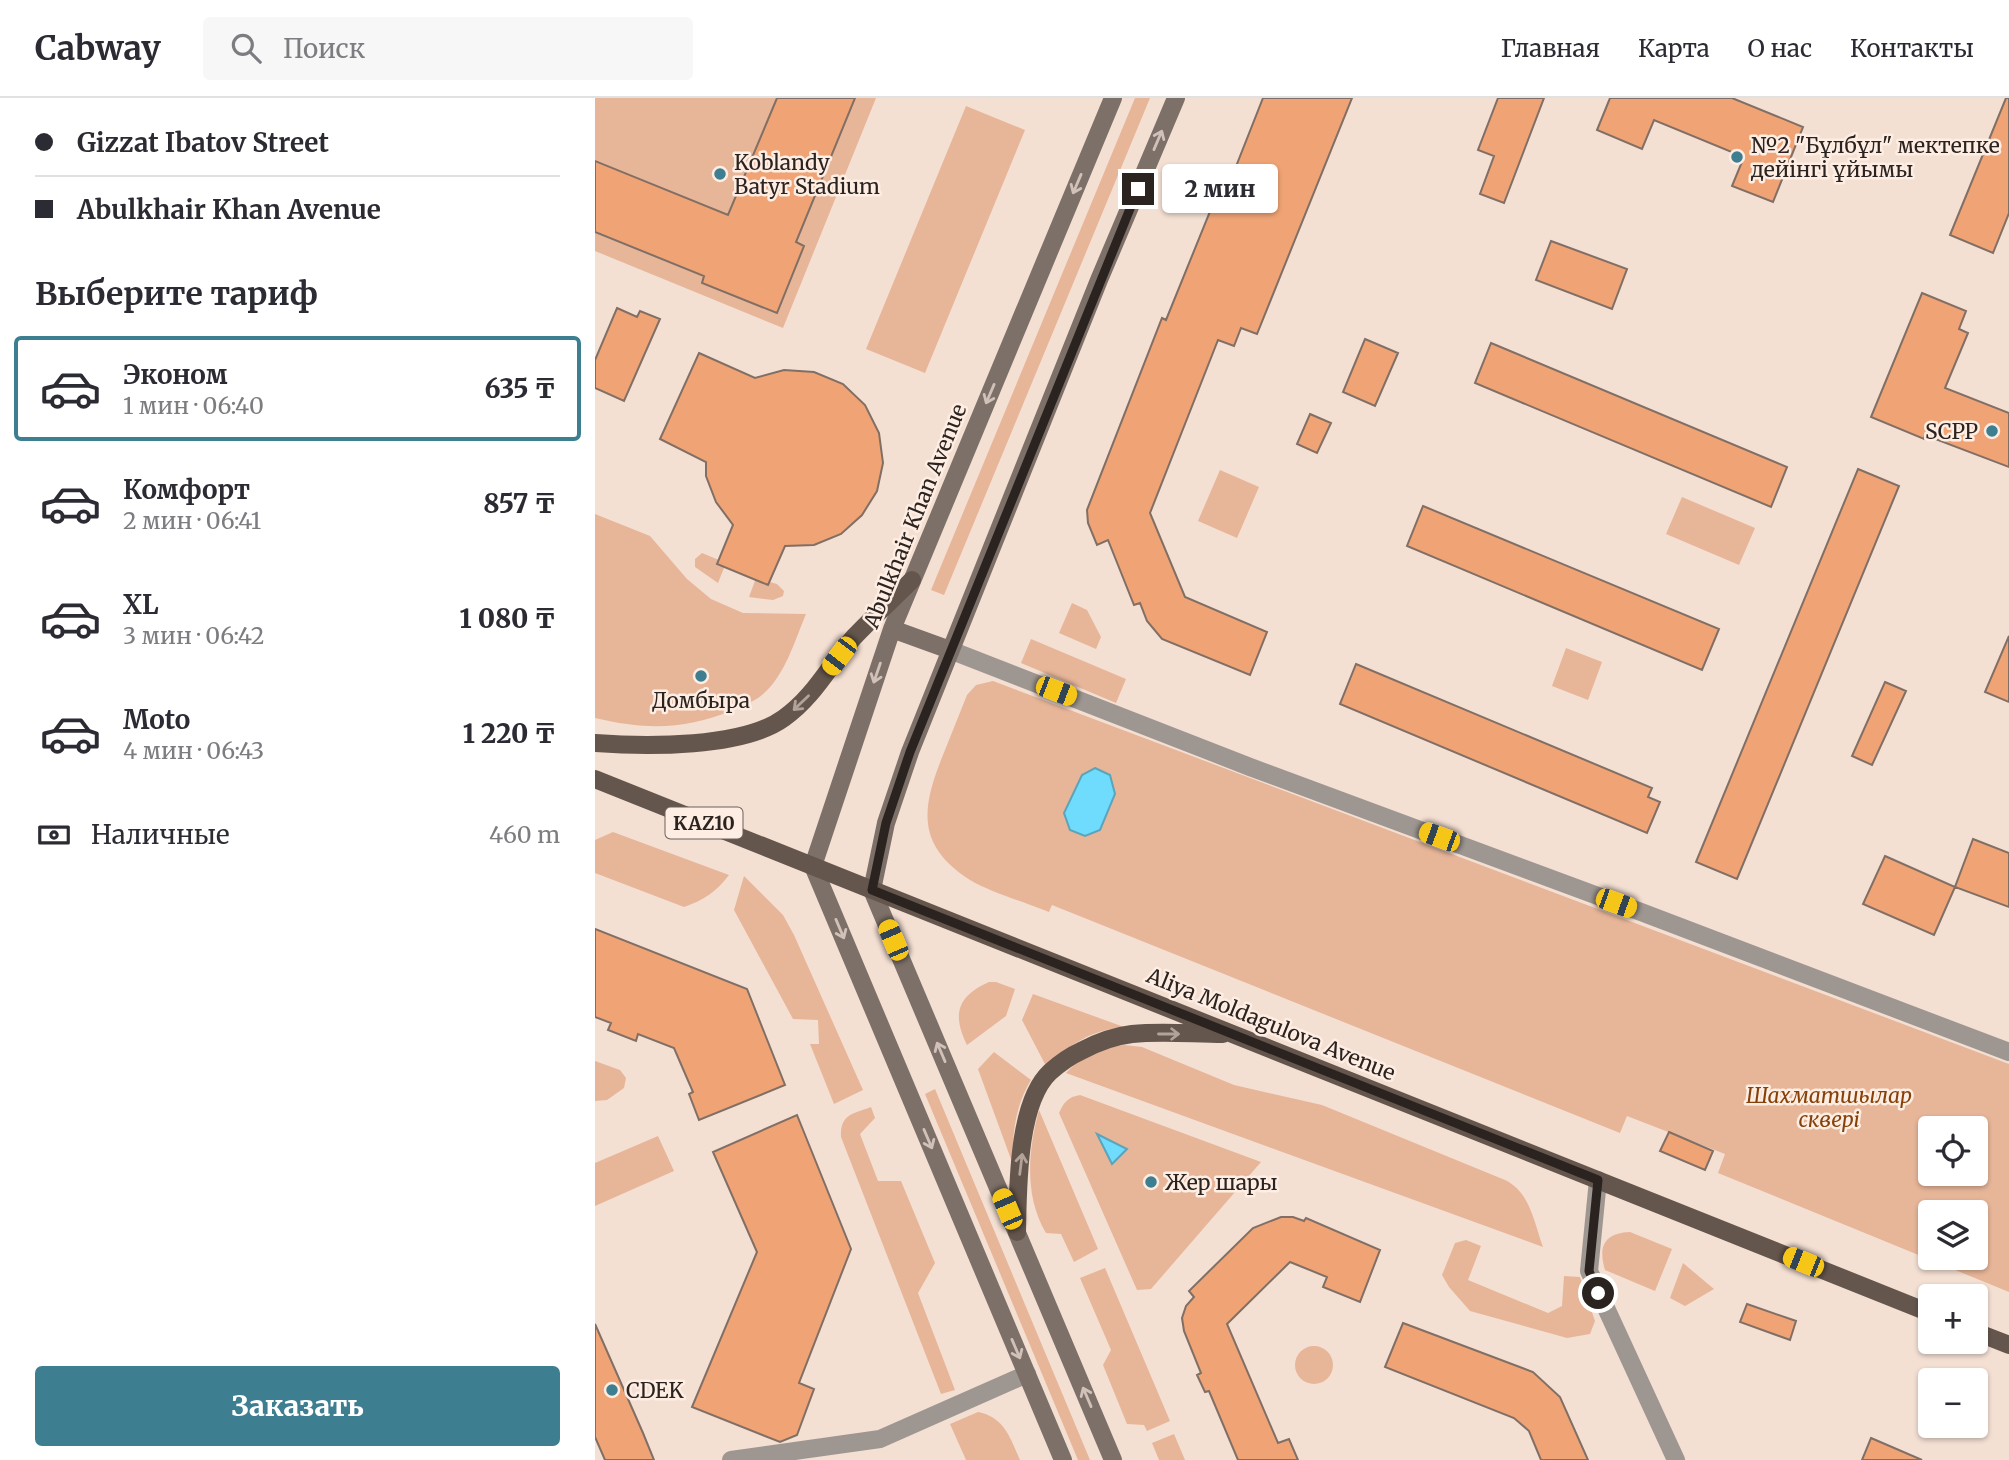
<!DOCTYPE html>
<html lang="ru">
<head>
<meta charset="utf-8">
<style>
	:root { --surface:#fff; --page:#f7f7f7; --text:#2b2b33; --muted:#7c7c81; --line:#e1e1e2; --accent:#3e7e91 }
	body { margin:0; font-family:Merriweather,serif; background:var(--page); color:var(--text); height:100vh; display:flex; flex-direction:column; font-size:26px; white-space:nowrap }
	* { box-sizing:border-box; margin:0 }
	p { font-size:23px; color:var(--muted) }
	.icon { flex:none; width:38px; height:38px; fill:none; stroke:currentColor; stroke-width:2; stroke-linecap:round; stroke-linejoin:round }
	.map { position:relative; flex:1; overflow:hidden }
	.details { display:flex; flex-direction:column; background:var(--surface); width:595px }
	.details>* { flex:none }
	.top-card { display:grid; align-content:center; height:154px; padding:0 35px; background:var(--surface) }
	.controls { position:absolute; left:1323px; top:1018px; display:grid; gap:14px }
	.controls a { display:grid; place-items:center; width:70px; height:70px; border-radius:7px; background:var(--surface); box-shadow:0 2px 5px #0004; font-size:35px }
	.end { position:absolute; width:32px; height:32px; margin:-16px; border:9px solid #2b231f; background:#fff; box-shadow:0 0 0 4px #fff }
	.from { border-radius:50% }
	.bubble { position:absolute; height:49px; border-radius:7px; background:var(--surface); box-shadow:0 2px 5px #0004; font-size:23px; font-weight:800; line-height:49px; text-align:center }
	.car { position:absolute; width:21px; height:42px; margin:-21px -10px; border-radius:9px; box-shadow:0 0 5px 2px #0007; background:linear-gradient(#f5c518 24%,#345 0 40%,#f5c518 0 76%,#345 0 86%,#f5c518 0) }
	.top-card b { display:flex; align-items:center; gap:24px; height:66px; font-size:26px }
	.top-card b+b { border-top:2px solid var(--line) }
	.top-card i { width:18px; height:18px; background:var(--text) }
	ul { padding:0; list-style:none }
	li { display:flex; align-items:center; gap:21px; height:105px; margin:0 14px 10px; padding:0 21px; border:4px solid transparent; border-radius:7px }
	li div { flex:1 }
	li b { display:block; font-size:26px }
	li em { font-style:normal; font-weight:800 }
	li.selected { border-color:var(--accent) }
	li>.icon { width:63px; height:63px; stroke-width:1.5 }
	h2 { padding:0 35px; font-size:32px; line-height:84px }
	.pay { display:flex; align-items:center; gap:18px; height:77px; padding:0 35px; font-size:26px }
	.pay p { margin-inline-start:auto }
	.primary-button { display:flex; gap:14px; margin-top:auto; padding:14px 35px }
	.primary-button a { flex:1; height:80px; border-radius:7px; background:var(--accent); color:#fff; font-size:28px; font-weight:800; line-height:80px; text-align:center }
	header { display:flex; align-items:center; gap:42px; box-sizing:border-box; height:98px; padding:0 35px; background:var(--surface); border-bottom:2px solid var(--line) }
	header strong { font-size:33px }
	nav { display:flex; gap:38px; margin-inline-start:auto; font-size:24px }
	.search { width:490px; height:63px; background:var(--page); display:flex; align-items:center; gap:18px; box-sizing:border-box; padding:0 24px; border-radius:7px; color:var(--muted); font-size:26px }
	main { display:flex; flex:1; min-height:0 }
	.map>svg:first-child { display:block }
</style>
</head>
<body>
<header>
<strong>Cabway</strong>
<div class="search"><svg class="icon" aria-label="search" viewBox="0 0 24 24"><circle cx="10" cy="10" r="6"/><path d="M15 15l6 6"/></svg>Поиск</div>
<nav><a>Главная</a><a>Карта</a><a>О нас</a><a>Контакты</a></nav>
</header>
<main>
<section class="details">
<div class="top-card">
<b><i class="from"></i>Gizzat Ibatov Street</b>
<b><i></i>Abulkhair Khan Avenue</b>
</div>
<h2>Выберите тариф</h2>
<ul>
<li class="selected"><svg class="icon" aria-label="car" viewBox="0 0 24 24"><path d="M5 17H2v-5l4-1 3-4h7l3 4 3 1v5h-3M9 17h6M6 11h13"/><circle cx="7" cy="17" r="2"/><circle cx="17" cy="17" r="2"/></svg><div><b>Эконом</b><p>1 мин · 06:40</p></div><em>635 ₸</em></li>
<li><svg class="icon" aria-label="car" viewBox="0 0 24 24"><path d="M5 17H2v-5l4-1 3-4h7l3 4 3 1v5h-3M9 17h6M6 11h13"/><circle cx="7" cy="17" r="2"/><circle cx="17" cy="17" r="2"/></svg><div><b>Комфорт</b><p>2 мин · 06:41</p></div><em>857 ₸</em></li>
<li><svg class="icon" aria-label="car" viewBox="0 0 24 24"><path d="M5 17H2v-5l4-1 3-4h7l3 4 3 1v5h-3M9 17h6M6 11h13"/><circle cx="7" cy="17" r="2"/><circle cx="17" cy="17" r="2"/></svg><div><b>XL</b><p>3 мин · 06:42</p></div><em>1 080 ₸</em></li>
<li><svg class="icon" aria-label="car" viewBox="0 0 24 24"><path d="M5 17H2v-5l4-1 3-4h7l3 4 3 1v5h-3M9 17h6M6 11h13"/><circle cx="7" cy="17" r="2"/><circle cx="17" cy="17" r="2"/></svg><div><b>Moto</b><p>4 мин · 06:43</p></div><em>1 220 ₸</em></li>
</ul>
<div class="pay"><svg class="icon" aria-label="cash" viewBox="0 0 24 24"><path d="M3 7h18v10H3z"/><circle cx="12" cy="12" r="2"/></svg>Наличные<p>460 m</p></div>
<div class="primary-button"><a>Заказать</a></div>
</section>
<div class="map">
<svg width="1414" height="1362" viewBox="0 0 1414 1362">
	<rect width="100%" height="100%" fill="#f4dfd3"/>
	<path fill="#e7b699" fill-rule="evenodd" d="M0,0h281l-93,230 -188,-77z
		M540,0h15l-206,497 -13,-5z
		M371,8l59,24 -100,243 -59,-24z
		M625,372l39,17 -22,51 -39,-17z
		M1087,399l73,31 -16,37 -73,-31z
		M0,416l55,22 37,43 24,20 32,14 63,1c-11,26 -21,62 -44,81 -8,7 -19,10 -29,15 -48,20 -87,20 -138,8z
		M107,455l24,10 -8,20 -23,-16v-8z
		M161,480l21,6 7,7 -1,5 -10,4 -24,-3z
		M477,505l15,7 14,27 -5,12 -37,-16z
		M436,541l95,40 -10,24 -95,-40z
		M971,550l36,14 -14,38 -36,-14z
		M398,583l1016,383v228l-291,-119 7,-19 -98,-38 -7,17 -568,-228 -3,7c-24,-10 -57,-19 -79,-32 -55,-35 -48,-73 -27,-125 8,-20 16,-40 24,-60l9,-10zM1335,1031h46v45h-46zM1335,1115h46v45h-46z
		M18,734l116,43c-13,17 -25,25 -45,32l-89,-34v-33z
		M149,778l39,39 11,20 69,155 -29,14 -24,-60h9l-1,-24 -25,-1 -59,-109z
		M394,884h7l19,7 -9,27 -39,29c-15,-30 -10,-49 22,-63z
		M438,896l91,33c-35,4 -51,16 -78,39l-24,-46z
		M529,947l18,2 92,38 88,20 183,75c25,12 29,42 38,67l-477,-174c17,-18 34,-24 58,-28z
		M399,954l37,28c-16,26 -18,53 -19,82l-34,-93z
		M0,963l25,9 6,8 -2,10 -17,12 -12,1z
		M340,991l155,371h-12l-153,-366z
		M485,997l181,67 -110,127 -14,1 -78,-177c5,-11 9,-16 21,-18z
		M276,1009l4,11 -15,16 18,47h23l34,82 -17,30 37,97 -14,4 -100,-257c-1,-23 12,-23 30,-30z
		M444,1012l59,139 -24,13 -13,-28 -15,-1c-22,-37 -18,-83 -7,-123z
		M63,1038l16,35 -79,35v-43z
		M1035,1134l42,17 -17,42 -50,-21c-7,-23 -1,-37 25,-38z
		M871,1142l15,6 -13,34 80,33 14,-7 2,-30 16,1 15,44 -5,13 -23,4 -97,-27 -21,-24 -7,-12 13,-32z
		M1088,1165l31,26 -29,17 -15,-8z
		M510,1170l65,153 -23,10 -3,-6 -17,-1 -24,-59 8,-15 -31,-72z
		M700 1267a19 19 0 1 1 38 0a19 19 0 1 1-38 0Z
		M383,1314c26,5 32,25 42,48h-54l-16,-36z
		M579,1336l11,26h-26l-7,-17z"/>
	<path fill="#6fdcfd" stroke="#5ba4ba" stroke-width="2" d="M500,670l15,7 5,19 -15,36 -15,6 -15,-6 -6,-17 18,-38z
		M502,1036l30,15 -15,15z"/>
	<path fill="#f0a475" stroke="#816f65" stroke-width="2" d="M182,0h78l-59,144 8,4 -27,67 -75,-30 2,-7 -109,-44v-71l133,54z
		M668,0h89l-95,236 -16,-6 -7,18 -16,-6 -68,173 35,84 82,35 -17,43 -88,-36 -15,-18 -7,-18 -6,2 -26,-65 -11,5 -9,-22 -1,-13 75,-192 4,2 60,-148 7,2z
		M903,0h46l-40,105 -24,-9 14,-38 -16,-6z
		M1015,0h122l71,29 -30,75 -41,-16 12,-29 -90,-37 -12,29 -45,-19z
		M1411,0h3v115l-16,40 -43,-18z
		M956,143l76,28 -15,40 -76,-29z
		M1327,195l44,18 -7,18 9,4 -23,55 64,25v54l-84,-32 -1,4 -53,-22z
		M22,210l20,9 3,-6 20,8 -36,82 -29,-13v-28z
		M770,241l33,14 -23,53 -32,-14z
		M896,245l296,124 -16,40 -296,-124z
		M104,255l56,25 29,-8 30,2 29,12 22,21 14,28 4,30 -6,28 -15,24 -21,19 -27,11 -29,1 -17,39 -51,-21 16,-39 -17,-23 -10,-26v-14l-46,-23z
		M715,316l21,9 -14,30 -20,-9z
		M1263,371l41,17 -162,393 -41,-17z
		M828,408l296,123 -17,41 -295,-124z
		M1414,538v66l-24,-10z
		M761,566l296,124 -4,9 12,5 -13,31 -307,-129z
		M1290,584l21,9 -34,74 -20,-9z
		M1378,741l36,14v54l-54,-20z
		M1290,758l70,31 -21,48 -71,-31z
		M0,831l152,60 38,96 -86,35 -10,-26 4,-2 -19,-44 -36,-14 -2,7 -28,-11 3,-7 -16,-6z
		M202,1017l54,134 -52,134 15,6 -17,46 -17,7 -88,-35 65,-155 -44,-100z
		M1074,1034l44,19 -8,19 -45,-19z
		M686,1119h12l11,4 2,-3 74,32 -20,52 -37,-15 4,-10 -37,-15 -63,62 51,119 11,-4 9,21h-60l-29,-69 -4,1 -8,-17 4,-2 -17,-42 -2,-13 4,-12 8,-9 -5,-6 64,-63z
		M1152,1206l49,17 -6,19 -50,-18z
		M808,1225l130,49 27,25 28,63h-47l-12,-29 -15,-13 -129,-51z
		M0,1226l48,109 11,27h-49l-10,-23z
		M1276,1340l51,22h-60z"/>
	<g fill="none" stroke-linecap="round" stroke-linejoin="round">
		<path stroke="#9e9691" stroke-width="18" d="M355,552l300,117 391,145 368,140
			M1003,1082l-9,91 87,189
			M136,1362l149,-21 147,-65"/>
		<path stroke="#7d7069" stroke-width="18" d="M297,531l58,21
			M468,1362l-250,-594 79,-237 221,-531
			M518,1362l-241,-570 14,-67 24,-71 189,-472 77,-182"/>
		<path stroke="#65564d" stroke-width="18" d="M0,645c51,4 148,5 189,-25 31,-22 46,-54 70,-81 19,-20 39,-38 58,-57
			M0,681l1335,534
			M422,1134c1,-43 0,-129 33,-160 9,-8 20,-16 31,-21 15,-8 33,-15 51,-17 30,-3 61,0 91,0
			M1381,1234l33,13"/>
	</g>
	<defs><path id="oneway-shaft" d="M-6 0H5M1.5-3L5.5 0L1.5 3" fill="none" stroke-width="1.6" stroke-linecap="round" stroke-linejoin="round" transform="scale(1.75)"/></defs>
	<g stroke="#d1c1b8">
		<use href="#oneway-shaft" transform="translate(563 42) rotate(-67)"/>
		<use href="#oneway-shaft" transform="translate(482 86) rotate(113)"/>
		<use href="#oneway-shaft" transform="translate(395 296) rotate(113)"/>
		<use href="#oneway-shaft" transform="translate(282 575) rotate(109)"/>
		<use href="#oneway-shaft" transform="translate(245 831) rotate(67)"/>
		<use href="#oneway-shaft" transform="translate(346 954) rotate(-113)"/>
		<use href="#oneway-shaft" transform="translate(333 1041) rotate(67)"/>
		<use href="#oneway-shaft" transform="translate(421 1251) rotate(67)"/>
		<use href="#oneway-shaft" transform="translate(492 1299) rotate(-113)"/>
	</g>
	<g stroke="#b2a298">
		<use href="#oneway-shaft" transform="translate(206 605) rotate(136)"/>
		<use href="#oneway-shaft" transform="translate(574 936)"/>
		<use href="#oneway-shaft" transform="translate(426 1066) rotate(-83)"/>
	</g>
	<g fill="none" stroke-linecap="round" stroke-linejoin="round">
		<path stroke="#2b231f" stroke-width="9" d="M543,91l-228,563 -24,71 -14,67 726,290 -9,91 9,22"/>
	</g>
	<g fill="#3e7e91" stroke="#feede3" stroke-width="2.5">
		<circle cx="1142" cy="59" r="7"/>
		<circle cx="125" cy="76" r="7"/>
		<circle cx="1397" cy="333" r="7"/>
		<circle cx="106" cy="578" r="7"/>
		<circle cx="556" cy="1084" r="7"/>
		<circle cx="17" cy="1292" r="7"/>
	</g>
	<g text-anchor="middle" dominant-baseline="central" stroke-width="5" stroke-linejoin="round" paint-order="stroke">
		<rect fill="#feede3" stroke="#6a605a" stroke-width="2" x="70.5" y="709.5" width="77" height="31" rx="5"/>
		<g font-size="19" font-weight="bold" fill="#2b231f">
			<text x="109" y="725">KAZ10</text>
		</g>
		<g font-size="21" fill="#2b231f" stroke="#feede3" text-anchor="start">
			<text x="1156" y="47">№2 "Бұлбұл" мектепке<tspan x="1156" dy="24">дейінгі ұйымы</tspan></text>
			<text x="139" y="64">Koblandy<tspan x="139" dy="24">Batyr Stadium</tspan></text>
			<text x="1383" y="333" text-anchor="end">SCPP</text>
			<text x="106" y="602" text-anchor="middle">Домбыра</text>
			<text x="570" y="1084">Жер шары</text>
			<text x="31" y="1292">CDEK</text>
		</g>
		<g font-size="21" fill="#2b231f" stroke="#feede3">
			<text transform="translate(320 418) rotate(-68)">Abulkhair Khan Avenue</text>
			<text transform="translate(676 926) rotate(22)">Aliya Moldagulova Avenue</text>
		</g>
		<g font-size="21" font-style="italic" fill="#864109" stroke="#feede3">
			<text x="1234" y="997">Шахматшылар<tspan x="1234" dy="24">сквері</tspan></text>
		</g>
	</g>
</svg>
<div class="controls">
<a><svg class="icon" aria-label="locate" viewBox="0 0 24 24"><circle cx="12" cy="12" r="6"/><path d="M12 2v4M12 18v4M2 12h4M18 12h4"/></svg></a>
<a><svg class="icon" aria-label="layers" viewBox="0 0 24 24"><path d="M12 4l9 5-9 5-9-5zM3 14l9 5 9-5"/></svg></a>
<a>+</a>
<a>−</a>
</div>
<i class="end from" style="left:1003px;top:1195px"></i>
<i class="end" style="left:543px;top:91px"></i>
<div class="bubble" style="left:567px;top:66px;width:116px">2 мин</div>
<i class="car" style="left:244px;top:558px;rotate:217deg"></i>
<i class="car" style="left:461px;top:593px;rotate:111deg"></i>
<i class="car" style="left:844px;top:739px;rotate:290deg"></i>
<i class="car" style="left:1021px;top:805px;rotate:110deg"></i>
<i class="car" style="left:298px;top:842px;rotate:337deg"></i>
<i class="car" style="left:412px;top:1111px;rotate:337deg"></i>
<i class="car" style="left:1208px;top:1164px;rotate:292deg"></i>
</div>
</main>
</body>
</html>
